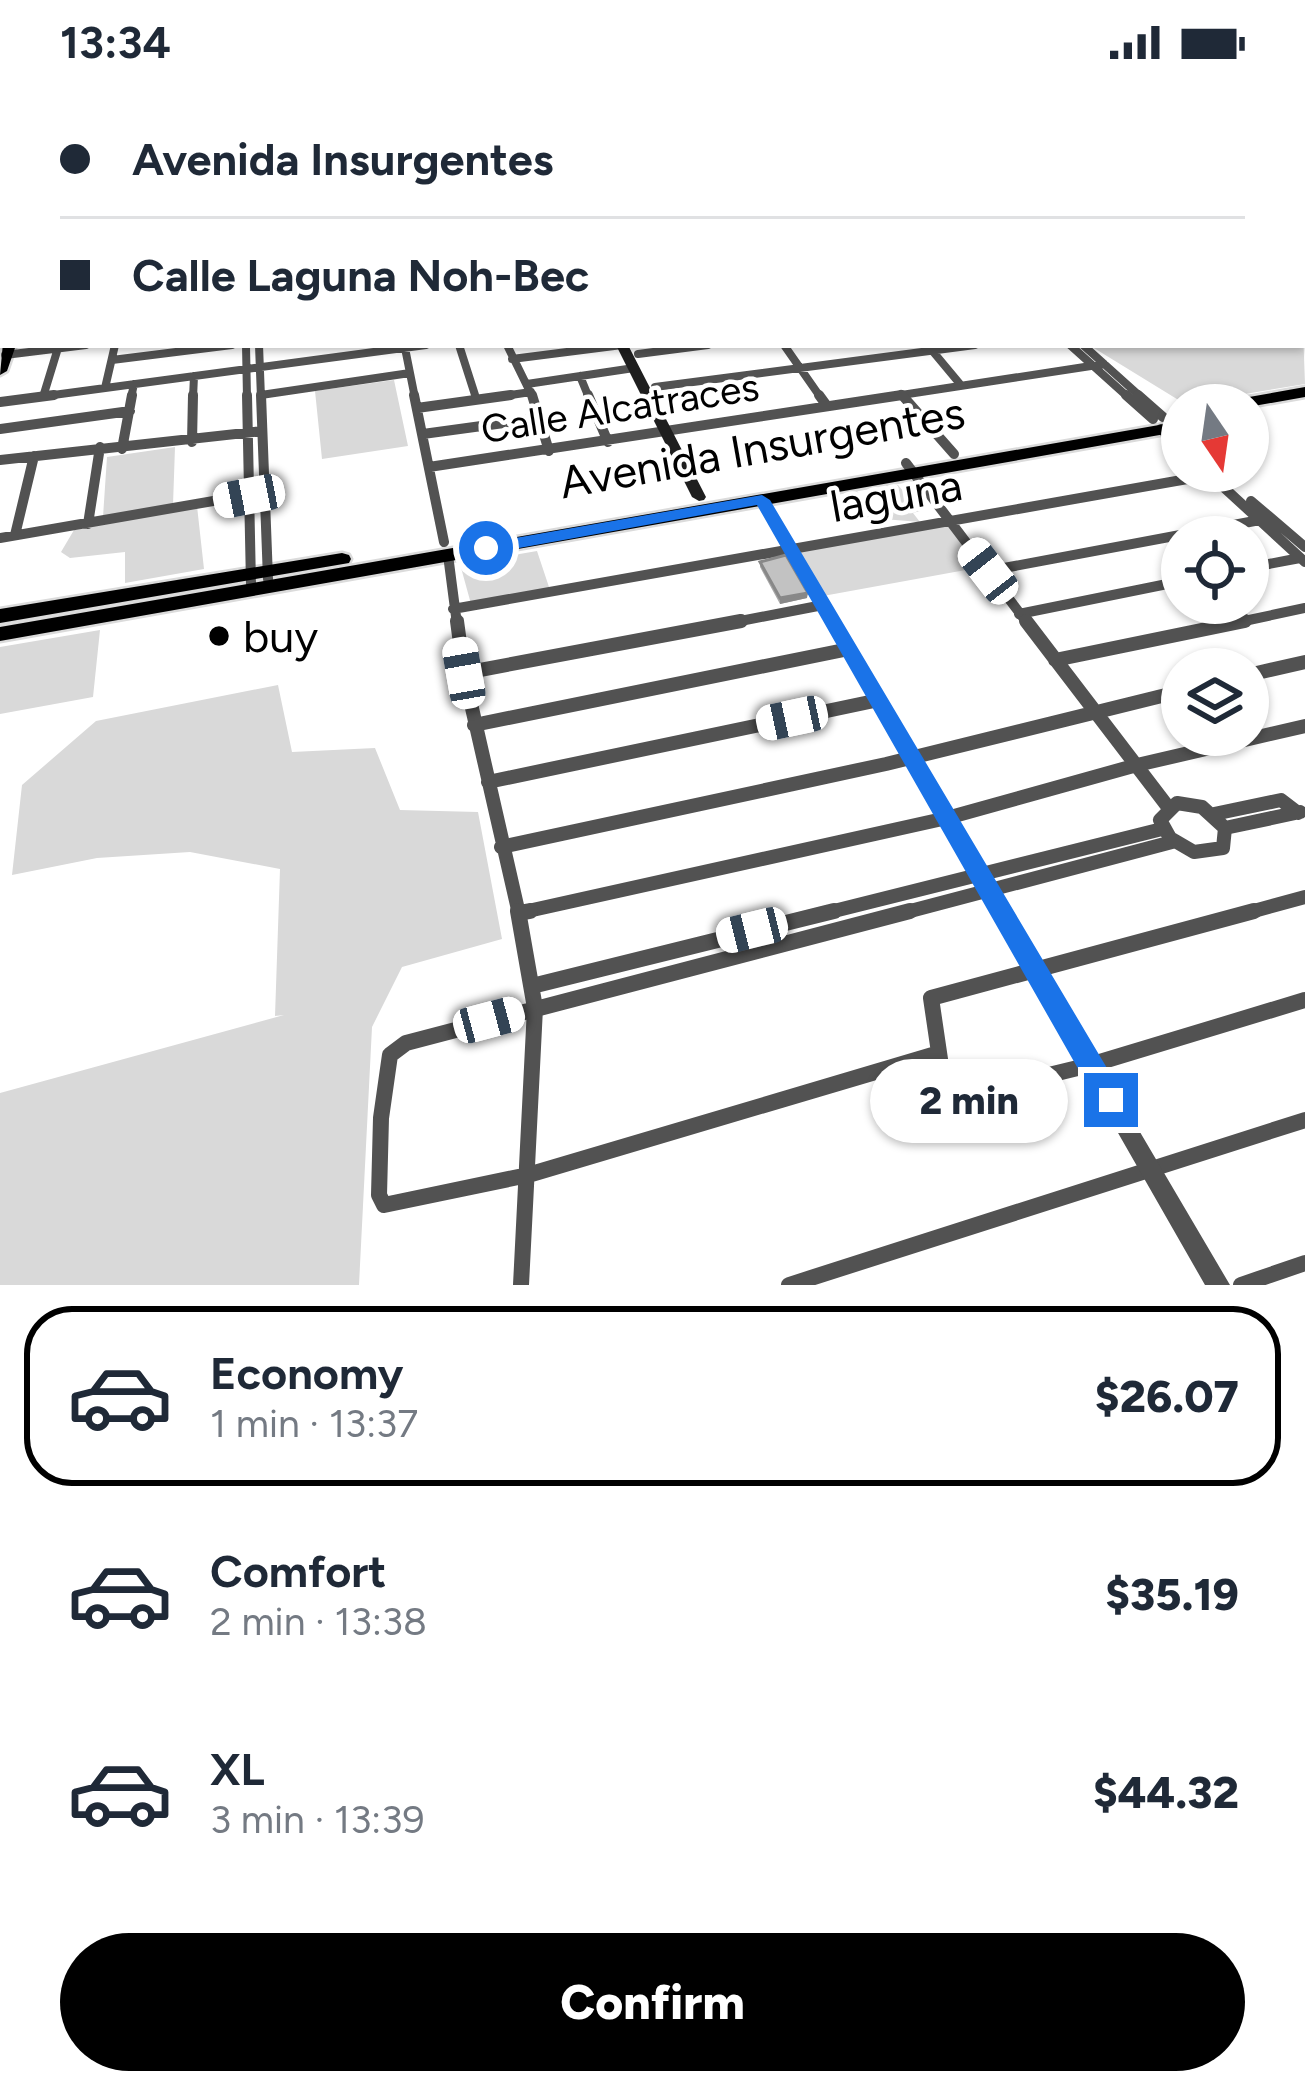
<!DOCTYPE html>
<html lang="en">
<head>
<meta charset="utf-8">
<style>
	:root { --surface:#fff; --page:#f2f2f3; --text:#1f2937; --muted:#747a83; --line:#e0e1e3; --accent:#000 }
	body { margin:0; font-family:Figtree,sans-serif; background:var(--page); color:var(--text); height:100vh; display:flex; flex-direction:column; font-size:45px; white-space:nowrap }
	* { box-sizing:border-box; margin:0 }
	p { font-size:39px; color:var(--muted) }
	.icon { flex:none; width:66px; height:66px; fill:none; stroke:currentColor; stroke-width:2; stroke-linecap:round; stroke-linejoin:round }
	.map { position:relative; height:1201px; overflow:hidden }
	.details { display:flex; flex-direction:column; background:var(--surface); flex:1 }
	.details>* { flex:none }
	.hud { position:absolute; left:0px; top:0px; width:1305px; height:264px; box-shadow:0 3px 9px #0004; display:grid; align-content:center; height:264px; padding:0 60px; background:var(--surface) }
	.needle { width:78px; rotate:167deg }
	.tools { position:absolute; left:1161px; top:300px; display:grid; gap:24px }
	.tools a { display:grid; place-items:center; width:108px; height:108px; border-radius:50%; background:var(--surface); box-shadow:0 3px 9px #0004; font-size:60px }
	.end { position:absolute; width:54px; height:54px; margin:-27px; border:15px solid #1a73e8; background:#fff; box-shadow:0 0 0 6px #fff }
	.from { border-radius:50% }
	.bubble { position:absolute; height:84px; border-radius:42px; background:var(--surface); box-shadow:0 3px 9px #0004; font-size:39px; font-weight:800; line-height:84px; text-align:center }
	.car { position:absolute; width:36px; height:72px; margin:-36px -18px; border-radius:15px; box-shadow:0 0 9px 3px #0007; background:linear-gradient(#fff 24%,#345 0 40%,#fff 0 76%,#345 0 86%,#fff 0) }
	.hud b { display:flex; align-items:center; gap:42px; height:114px; font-size:45px }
	.hud b+b { border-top:3px solid var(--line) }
	.hud i { width:30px; height:30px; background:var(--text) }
	ul { padding:21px 0 0; list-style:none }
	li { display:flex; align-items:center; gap:36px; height:180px; margin:0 24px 18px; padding:0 36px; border:6px solid transparent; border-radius:48px }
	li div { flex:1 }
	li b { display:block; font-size:45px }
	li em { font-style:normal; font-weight:800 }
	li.current { border-color:var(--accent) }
	li>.icon { width:108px; height:108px; stroke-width:1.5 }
	.action { display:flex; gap:24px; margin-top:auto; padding:24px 60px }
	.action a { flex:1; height:138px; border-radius:72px; background:var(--accent); color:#fff; font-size:48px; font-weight:800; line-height:138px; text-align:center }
	.status { display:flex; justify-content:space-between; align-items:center; height:84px; padding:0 60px; background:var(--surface); direction:ltr }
	.status svg { height:33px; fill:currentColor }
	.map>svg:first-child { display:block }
</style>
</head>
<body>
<div class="status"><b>13:34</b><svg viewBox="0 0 49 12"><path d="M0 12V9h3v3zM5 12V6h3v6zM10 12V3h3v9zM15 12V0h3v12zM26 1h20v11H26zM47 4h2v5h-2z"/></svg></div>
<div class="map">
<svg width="1305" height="1201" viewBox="0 0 1305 1201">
	<rect width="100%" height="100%" fill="#fff"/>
	<path fill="#d9d9d9" d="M110,0h572l2,3h-579z
		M688,0h617v49l-3,-46z
		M1302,218l3,82 -120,20 -96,-59h213z
		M394,296l14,66 -86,13 -7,-68z
		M175,363l-2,58 -70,12 4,-60z
		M898,401l22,26 -7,2 7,9 -62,-5 -14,-22 13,-4 14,19 13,-2 -13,-19z
		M197,422l7,63 -79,14v-31l-55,6 -9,-6 13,-22z
		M948,436l34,47 -159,29 -28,-45z
		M537,467l13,39 -79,14 -11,-40z
		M100,546l-7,67 -93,17v-67z
		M278,601l14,67 83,-4 25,62 78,2 24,127 -100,28 -30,60 -13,258h-359v-192l284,-78 -9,1 5,-147 -90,-17 -93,6 -85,17 10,-90 74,-64z"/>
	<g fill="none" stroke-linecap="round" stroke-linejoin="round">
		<g stroke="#dbdbdb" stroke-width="5">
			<path id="primary" d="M0,51h3v6h-3z
				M3,259l13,2 -9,26 -7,4z
				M1305,303v10l-57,10 -24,-2 8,-5z
				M1182,337v10l-1182,210v-14z
				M342,469l7,2 2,4 -2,4 -349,60v-14z"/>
		</g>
		<path stroke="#525252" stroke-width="8" d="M246,261l1,53
			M259,261l2,53
			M459,261l17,53
			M507,261l26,53
			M784,261l37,53
			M1070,261l59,53
			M1083,261l59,53
			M405,264l10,50
			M930,264l30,36
			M638,270l70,-9
			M5,271l81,-10
			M512,275l110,-14
			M112,276l120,-15
			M580,292l9,22
			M527,300l107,-16
			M655,303l320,-42
			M105,304l10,-43
			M901,310l3,4
			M261,311l149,-22
			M43,313l15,-49
			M31,314l395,-53
			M131,314l3,-14
			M193,314l1,-22
			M490,314l41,-6
			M882,314l222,-34"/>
		<path stroke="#525252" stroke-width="10" d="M247,311l4,189
			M261,311l7,184
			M414,311l30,147
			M532,311l17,56
			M588,311l20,47
			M819,311l8,11
			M902,311l52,59
			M1126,311l27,24
			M1138,311l25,22
			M0,318l54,-7
			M417,324l94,-13
			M0,345l130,-18
			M1161,345l21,19
			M423,350l117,-16
			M192,358l1,-47
			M122,365l10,-54
			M0,376l262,-29
			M906,379l122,161
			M429,383l473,-72
			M1207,388l98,90
			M1251,417l54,46
			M88,440l12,-77
			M15,451l19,-79
			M0,454l265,-46
			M448,471l9,69
			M1248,484l52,-10
			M988,487l272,-51
			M453,525l757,-134
			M1019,530l163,-33
			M725,540l98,-19
			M1230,540l75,-16"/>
		<path stroke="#525252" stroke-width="14" d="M457,537l7,52 55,241
			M1026,537l142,186
			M1055,576l190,-39
			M464,589l277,-52
			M1248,591l57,-13
			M474,641l375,-76
			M488,698l391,-82
			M1177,719l25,4 23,21 -2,20 -29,4 -24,-14 -10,-18z
			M1214,730l67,-14 17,13
			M1225,744l75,-16
			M501,763l385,-83 296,-73
			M519,829l428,-95 190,-53 168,-39
			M822,830l340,-85
			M899,830l273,-72
			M1243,830l62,-17"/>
		<path stroke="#525252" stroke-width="16" d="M518,827l17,97 -14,277
			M910,827l-504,132 -16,12 -9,63 -2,77 5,10 144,-30 408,-121
			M1254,827l-323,87 15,102 144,-35 215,-65
			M519,829l11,-2
			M532,902l302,-75
			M789,1201l516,-165
			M1241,1201l64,-22"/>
		<path fill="#525252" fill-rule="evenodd" d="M1302,87h3v4h-3z
			M0,220h3v6h-3z
			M762,412l6,4 462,785h-25l-449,-785z"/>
		<path fill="#1f1f1f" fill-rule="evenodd" d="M0,99h3v6h-3z
			M616,261h12l78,152 -2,3 -5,1 -7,-4z"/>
		<use href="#primary" fill="#000" fill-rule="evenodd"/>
	</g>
	<path fill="#a7a7a7" d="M760,478l47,36 -27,6 -20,-37z"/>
	<path fill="#888" d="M808,509l-1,5 -27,6v-6z"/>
	<path fill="#c2c2c2" stroke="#888" stroke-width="3" d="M786,471l22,38 -28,5 -20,-36z"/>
	<path fill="#1a73e8" d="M762,411l8,5 350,590 4,10 -4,9 -9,4 -10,-4 -344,-604 -271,49 -9,-6 9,-5z"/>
	<circle fill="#000" stroke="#fff" stroke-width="4.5" cx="219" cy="552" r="12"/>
	<g text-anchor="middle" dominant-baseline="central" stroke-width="9" stroke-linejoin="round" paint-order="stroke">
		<g font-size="39" fill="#000" stroke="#fff">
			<text transform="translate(620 324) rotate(-9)">Calle Alcatraces</text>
		</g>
		<g font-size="45" fill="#000" stroke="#fff">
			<text transform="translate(762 363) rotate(-10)">Avenida Insurgentes</text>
			<text transform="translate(896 411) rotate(-10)">laguna</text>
		</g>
		<g font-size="45" fill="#000" stroke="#fff" text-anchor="start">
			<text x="243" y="552">buy</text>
		</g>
	</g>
</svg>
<div class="tools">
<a><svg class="needle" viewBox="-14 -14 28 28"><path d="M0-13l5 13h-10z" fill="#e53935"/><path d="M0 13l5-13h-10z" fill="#747a83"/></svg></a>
<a><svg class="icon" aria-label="locate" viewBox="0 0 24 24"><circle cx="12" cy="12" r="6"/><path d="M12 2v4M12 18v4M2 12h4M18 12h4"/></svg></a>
<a><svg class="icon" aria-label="layers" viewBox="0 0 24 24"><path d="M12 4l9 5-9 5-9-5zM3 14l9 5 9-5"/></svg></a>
</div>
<i class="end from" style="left:486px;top:464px"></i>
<i class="end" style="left:1111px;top:1016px"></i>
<div class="bubble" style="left:870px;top:975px;width:198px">2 min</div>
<i class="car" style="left:249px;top:412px;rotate:259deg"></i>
<i class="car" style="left:988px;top:487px;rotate:322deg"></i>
<i class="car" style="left:464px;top:589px;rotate:350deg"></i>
<i class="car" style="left:792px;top:634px;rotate:258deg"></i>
<i class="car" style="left:752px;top:846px;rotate:256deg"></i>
<i class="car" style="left:489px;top:936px;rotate:75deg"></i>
<div class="hud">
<b><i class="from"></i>Avenida Insurgentes</b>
<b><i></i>Calle Laguna Noh-Bec</b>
</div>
</div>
<section class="details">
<ul>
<li class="current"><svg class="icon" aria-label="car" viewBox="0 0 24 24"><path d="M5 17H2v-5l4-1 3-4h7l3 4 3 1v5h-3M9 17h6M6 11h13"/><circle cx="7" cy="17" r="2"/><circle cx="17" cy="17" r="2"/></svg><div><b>Economy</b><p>1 min · 13:37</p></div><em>$26.07</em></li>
<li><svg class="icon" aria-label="car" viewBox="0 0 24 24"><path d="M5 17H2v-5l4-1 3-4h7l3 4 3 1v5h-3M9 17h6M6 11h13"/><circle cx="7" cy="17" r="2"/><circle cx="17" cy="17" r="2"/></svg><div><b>Comfort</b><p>2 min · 13:38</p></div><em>$35.19</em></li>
<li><svg class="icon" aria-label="car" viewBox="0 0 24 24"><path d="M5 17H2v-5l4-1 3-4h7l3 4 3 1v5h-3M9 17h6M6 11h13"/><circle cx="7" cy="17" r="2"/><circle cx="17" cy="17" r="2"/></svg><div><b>XL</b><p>3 min · 13:39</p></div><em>$44.32</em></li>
</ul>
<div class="action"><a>Confirm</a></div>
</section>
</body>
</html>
